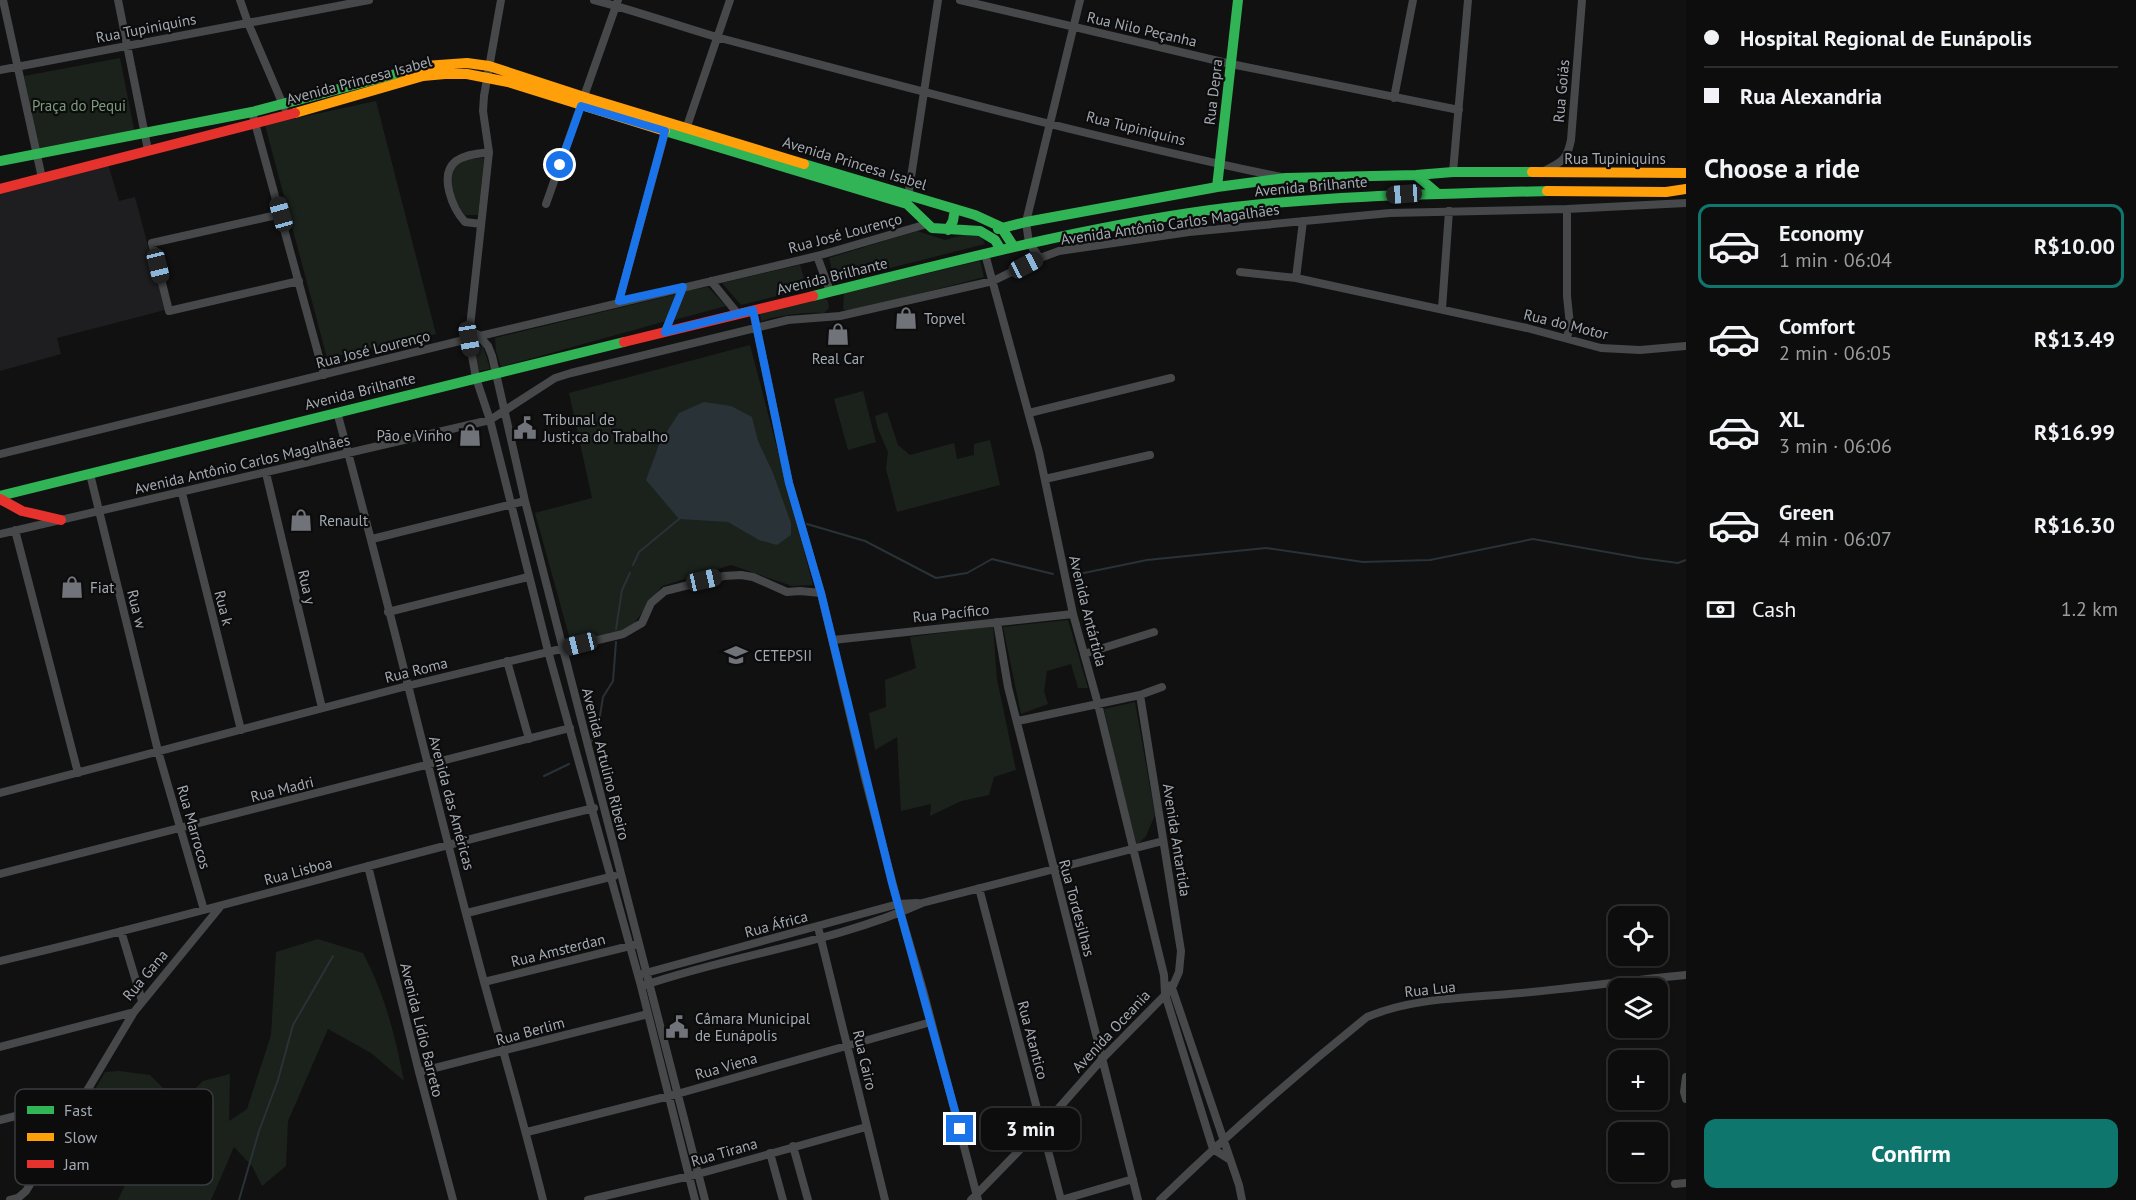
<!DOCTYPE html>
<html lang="en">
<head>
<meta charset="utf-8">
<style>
	:root { --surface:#0d0d0e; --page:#1b1b1c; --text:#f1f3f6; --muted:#9a9c9e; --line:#2d2d2e; --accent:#0f766e }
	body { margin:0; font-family:"PT Sans",sans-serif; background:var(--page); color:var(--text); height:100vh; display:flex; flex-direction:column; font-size:22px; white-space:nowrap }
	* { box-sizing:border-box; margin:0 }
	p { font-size:20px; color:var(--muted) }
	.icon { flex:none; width:33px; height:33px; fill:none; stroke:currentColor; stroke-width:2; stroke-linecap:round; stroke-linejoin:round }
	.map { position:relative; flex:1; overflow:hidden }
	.details { display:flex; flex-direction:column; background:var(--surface); width:450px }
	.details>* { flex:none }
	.guide { display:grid; align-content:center; height:132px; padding:0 18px; background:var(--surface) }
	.buttons { position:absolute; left:1608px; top:906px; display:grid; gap:12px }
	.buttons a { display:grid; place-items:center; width:60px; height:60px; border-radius:12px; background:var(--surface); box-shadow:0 2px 4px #0004,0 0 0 2px var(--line); font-size:30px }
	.end { position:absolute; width:27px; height:27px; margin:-14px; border:8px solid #1a73e8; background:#fff; box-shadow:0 0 0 3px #fff }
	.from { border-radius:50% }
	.bubble { position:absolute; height:42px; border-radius:12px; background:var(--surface); box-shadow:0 2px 4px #0004,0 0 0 2px var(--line); font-size:20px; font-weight:800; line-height:42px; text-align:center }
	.car { position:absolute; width:18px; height:36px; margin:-18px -9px; border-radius:8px; box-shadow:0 0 4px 2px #0007; background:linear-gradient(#222 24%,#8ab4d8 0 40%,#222 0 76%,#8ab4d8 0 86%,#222 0) }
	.guide b { display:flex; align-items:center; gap:21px; height:57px; font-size:22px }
	.guide b+b { border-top:2px solid var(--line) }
	.guide i { width:15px; height:15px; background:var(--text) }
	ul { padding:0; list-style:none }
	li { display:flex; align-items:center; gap:18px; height:84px; margin:0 12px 9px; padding:0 6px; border:3px solid transparent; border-radius:12px }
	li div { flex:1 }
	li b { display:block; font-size:22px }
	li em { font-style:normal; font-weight:800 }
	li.on { border-color:var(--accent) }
	li>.icon { width:54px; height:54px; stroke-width:1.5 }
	h2 { padding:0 18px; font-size:27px; line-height:72px }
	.pay { display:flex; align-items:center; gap:15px; height:66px; padding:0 18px; font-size:22px }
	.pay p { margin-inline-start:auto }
	.button { display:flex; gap:12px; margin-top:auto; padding:12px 18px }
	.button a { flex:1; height:69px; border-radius:12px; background:var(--accent); color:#fff; font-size:24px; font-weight:800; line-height:69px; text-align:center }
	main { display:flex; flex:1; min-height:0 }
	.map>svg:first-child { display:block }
</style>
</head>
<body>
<main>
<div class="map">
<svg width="1686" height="1200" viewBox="0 0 1686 1200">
	<rect width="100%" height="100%" fill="#111112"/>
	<path fill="#1e1e20" d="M108,164l11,37 16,-4 30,113 -108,28 4,16 -61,17v-179z"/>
	<path fill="#1b221c" d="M120,58l15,76 -97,18 -14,-76z
		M376,101l60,233 -109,24 -62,-233z
		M484,158l-6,57h-13c-10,-11 -20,-38 -9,-50 7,-7 19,-6 28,-7z
		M917,231l28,9 18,-5 17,-1 5,10 -150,38 -6,-24z
		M980,261l4,16 -135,35 -6,-3 1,-16z
		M800,265l5,17 -1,7 -63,16 -19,-22z
		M708,287l18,19 -52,14 11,-29z
		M677,294l-11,27 -165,46 -5,-16 -1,-13z
		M824,298l4,3 1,7 -5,5c-22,-1 -41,2 -63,8l-1,-8z
		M478,345l5,1 7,23 -11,2 -4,-23z
		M750,345l63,240 -21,1 -61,-21 -69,21 -35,47 -56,10 -36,-130 57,-15 -23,-105z
		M863,391l13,51 -28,8 -14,-51z
		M887,412l11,33 12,10 44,-12 3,16 17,-4v-11l16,-4 10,45 -103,27 -11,-43 2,-17 -10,-23 -3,-13z
		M1068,620l20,68h-10l-7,-24 -24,7 -3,20 4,13 -27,10 -18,-87z
		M993,626l4,53 19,91 -22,7 -5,18 -28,6 -31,15 1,-12 -30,7 -4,-74 -22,13 -6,-37 17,-6 -1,-27 31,-12 -6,-31z
		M1135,702l20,113 -9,21 -10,10 -4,-11 -28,-126z
		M318,939l45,14c22,42 32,82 41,128l-33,-28 -43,-24 -40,92 -2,45 -24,20 -10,-20 -18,-19 -23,53h-93l16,-34 -21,-51 -23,-17 15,-26 14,-1 31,4 29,29 24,-23 27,-7 -1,47 18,-12 24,-74 5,-83z"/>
	<path fill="#293236" d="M704,402l27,4 21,11 6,24 15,32 18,50v12l-14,10 -18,-5 -31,-18 -49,-3 -33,-39 14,-38 19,-29z"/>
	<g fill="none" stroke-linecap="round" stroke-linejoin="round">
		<path stroke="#293236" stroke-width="2" d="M807,524l58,17 71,37 31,-5 25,-14 61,15
			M633,565l6,-13 40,-33
			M1074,575l73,-15 119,-12 97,14 67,-2 103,-21 107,19 38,5 8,-3
			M616,629l6,-39 8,-17
			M590,744l8,-16 5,-31 10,-16 3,-39
			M544,776l25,-12
			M239,1200l20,-69 19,-51 15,-55 40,-69"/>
		<path stroke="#46484a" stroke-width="8" d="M3,0l39,178
			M118,0l30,150
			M240,0l8,23 36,84
			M501,0l-17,96 -1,15 6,41 -19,175 -1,12 7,39 14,42 58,231 93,335 54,214
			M594,0c43,11 84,26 126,38 186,49 373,100 561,139
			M960,0l271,64 228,46
			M0,70l369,-70
			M1394,98l19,-98
			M252,112l72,263
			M685,132l45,-132
			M1544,171c18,-9 23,-11 27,-31l11,-140
			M1453,172l15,-172
			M908,197l30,-197
			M546,204l72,-204
			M1567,209v87l3,29 -3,13
			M281,214l-129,29 17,68 130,-30
			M481,224l-16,-2c-12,-13 -27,-47 -9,-61 9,-7 22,-7 33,-9
			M985,254l54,198 34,162 25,90 66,271 1,19 48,155 16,10
			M817,256l13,35
			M1040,258l-11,-15 -3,-21 54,-222
			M1240,272l56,6 231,50 74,20 39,2 46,-4
			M1296,278l7,-57
			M711,281l27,33
			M622,302l-3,-1 47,-172
			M1442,309l7,-98
			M753,311l36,172 32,110 44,185 33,126 25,86 55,210
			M665,332l18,-45
			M477,334l11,12 4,10 33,145 180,699
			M337,412c52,189 96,380 147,570 20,72 41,145 59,218
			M1029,413l142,-35
			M0,454l480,-118 337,-80 110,-32
			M266,473l56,235
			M90,474l68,277 46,159
			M1045,479l105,-24
			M182,493l59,237
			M15,530l63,243
			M0,534l490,-114 65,-42 16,-5 217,-53 52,-4 153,-35 47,-23 19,-7 130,-19 201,-19 177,-4 119,-6
			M372,539l153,-38
			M388,612l140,-35
			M997,622l11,65 130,513
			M833,640l240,-26
			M1084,654l70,-22
			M507,661l22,78
			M1018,721l122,-26 22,-8
			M0,793l407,-107 216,-52 19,-11 9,-20 14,-12 59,-15 17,-1 12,2 34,15 13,-1 21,2
			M368,866l51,206 34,128
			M0,874l570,-146
			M979,888l82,312
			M467,913l147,-37
			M818,927l67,273
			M121,931l21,70
			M0,961c199,-46 395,-105 594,-153
			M642,974l256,-70 19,-1
			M484,982l150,-37
			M645,985c91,-31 188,-42 277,-82l241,-62
			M1171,985l68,200 3,15
			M0,1047l134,-35 86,-105
			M419,1072l229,-58
			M1686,1077l-2,15 2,7
			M0,1120l82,-21 52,-87
			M527,1132l150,-38 254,-72
			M793,1146l15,54
			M770,1153l13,47
			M1675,1184l11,-1
			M10,1200l8,-2 8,-7 56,-92
			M588,1200l110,-26 168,-47
			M971,1200l72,-74 60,-68 69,-70 7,-16 2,-21 -41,-256
			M1061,1200l72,-21
			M1160,1200c66,-64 135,-125 207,-183 47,-20 103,-19 154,-24 55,-5 110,-13 165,-18"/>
		<path stroke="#30b455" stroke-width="10" d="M665,131l242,73 25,24 48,3 15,9 6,10
			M0,161l252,-49 151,-40
			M804,164l171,51 26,12 13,20
			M1416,175l21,18
			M1217,187l21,-187
			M998,229l28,-7 191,-35 69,-9 130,-3 37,-3h79
			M948,230l5,-9 2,-12
			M813,296c139,-34 279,-72 421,-89 104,-12 208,-13 313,-16
			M0,496l624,-154"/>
		<path stroke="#ff9f0a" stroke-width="10" d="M403,72l22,-6 42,-3 22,3 95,31 220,67
			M295,113l128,-37 22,-2h22l41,8 157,49
			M1532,172l154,1
			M1547,191l119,1 20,-3"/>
		<path stroke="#e5322d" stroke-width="10" d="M0,189l295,-76
			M624,342l189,-46
			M0,499l22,12 39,9"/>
	</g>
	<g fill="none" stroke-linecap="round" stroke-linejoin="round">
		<path stroke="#1a73e8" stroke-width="8" d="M560,165l21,-59 84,25 -46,170 64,-14 -18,45 88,-22 36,173 32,110 71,290 68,246"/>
	</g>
	<defs>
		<g id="shop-bare" transform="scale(1.8)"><path d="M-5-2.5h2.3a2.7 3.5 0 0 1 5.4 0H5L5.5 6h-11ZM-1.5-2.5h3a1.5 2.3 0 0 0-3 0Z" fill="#70747a" stroke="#0c0c0d" stroke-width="2.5" paint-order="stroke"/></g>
		<g id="civic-bare" transform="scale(1.8)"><path d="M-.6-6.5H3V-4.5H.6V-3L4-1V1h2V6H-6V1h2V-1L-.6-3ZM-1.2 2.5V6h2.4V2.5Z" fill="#70747a" stroke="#0c0c0d" stroke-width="2.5" paint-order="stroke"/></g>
		<g id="school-bare" transform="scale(1.8)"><path d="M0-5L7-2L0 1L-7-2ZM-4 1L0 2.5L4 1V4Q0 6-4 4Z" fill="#70747a" stroke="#0c0c0d" stroke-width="2.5" paint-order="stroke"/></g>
	</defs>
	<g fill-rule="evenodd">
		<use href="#shop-bare" x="906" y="318"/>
		<use href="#shop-bare" x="838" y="334"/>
		<use href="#civic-bare" x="525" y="428"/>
		<use href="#shop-bare" x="470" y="435"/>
		<use href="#shop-bare" x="301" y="520"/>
		<use href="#shop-bare" x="72" y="587"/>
		<use href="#school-bare" x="736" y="655"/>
		<use href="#civic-bare" x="677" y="1027"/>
	</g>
	<g text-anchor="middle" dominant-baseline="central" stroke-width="4.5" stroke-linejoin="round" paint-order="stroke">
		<g font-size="15" fill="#a3aab2" stroke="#0c0c0d">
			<text transform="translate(146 28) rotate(-11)">Rua Tupiniquins</text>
			<text transform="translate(1142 29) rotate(13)">Rua Nilo Peçanha</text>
			<text transform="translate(359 80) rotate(-15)">Avenida Princesa Isabel</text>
			<text transform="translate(1561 91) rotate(-85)">Rua Goiás</text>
			<text transform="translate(1213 92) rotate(-83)">Rua Depra</text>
			<text transform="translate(1136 128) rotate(14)">Rua Tupiniquins</text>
			<text x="1615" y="158">Rua Tupiniquins</text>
			<text transform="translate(855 163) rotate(17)">Avenida Princesa Isabel</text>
			<text transform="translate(1311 186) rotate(-5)">Avenida Brilhante</text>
			<text transform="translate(1170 224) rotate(-8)">Avenida Antônio Carlos Magalhães</text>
			<text transform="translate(845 233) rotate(-15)">Rua José Lourenço</text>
			<text transform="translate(832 276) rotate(-14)">Avenida Brilhante</text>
			<text transform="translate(1566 324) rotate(14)">Rua do Motor</text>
			<text transform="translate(373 349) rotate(-14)">Rua José Lourenço</text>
			<text transform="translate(360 391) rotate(-14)">Avenida Brilhante</text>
			<text transform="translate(242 464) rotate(-13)">Avenida Antônio Carlos Magalhães</text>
			<text transform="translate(307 587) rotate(77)">Rua y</text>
			<text transform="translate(224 608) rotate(76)">Rua k</text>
			<text transform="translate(137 609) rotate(76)">Rua w</text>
			<text transform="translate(1088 611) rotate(76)">Avenida Antártida</text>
			<text transform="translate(951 613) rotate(-6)">Rua Pacífico</text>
			<text transform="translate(416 670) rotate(-14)">Rua Roma</text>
			<text transform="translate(606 764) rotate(76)">Avenida Artulino Ribeiro</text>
			<text transform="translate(282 789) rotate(-14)">Rua Madri</text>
			<text transform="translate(452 803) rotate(75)">Avenida das Américas</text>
			<text transform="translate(194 827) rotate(74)">Rua Marrocos</text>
			<text transform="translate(1177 840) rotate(81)">Avenida Antartida</text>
			<text transform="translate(298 871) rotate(-15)">Rua Lisboa</text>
			<text transform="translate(1077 908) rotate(75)">Rua Tordesilhas</text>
			<text transform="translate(776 924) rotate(-15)">Rua África</text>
			<text transform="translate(558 950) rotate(-14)">Rua Amsterdan</text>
			<text transform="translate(145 975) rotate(-50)">Rua Gana</text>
			<text transform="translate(1430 989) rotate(-6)">Rua Lua</text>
			<text transform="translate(422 1030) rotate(76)">Avenida Lídio Barreto</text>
			<text transform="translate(530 1031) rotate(-15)">Rua Berlim</text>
			<text transform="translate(1111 1031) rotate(-47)">Avenida Oceania</text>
			<text transform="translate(1033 1040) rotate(75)">Rua Atantico</text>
			<text transform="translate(865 1060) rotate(77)">Rua Cairo</text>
			<text transform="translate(726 1066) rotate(-16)">Rua Viena</text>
			<text transform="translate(724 1152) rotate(-16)">Rua Tirana</text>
		</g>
		<g font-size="15" fill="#7d9c7b" stroke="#0c0c0d">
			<text x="79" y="105">Praça do Pequi</text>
		</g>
		<g font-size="15" fill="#a3aab2" stroke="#0c0c0d" text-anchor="start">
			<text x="924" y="318">Topvel</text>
			<text x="838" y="358" text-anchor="middle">Real Car</text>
			<text x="543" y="419">Tribunal de<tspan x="543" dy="17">Justi;ca do Trabalho</tspan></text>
			<text x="452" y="435" text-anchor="end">Pão e Vinho</text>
			<text x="319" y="520">Renault</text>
			<text x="90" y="587">Fiat</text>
			<text x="754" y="655">CETEPSII</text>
			<text x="695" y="1018">Câmara Municipal<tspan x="695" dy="17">de Eunápolis</tspan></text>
		</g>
	</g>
	<rect x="15" y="1089" width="198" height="96" rx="9" fill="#0c0c0d" stroke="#393b3f" stroke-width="1.5"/>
	<rect x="27" y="1106" width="27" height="8" fill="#30b455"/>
	<rect x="27" y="1133" width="27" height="8" fill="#ff9f0a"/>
	<rect x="27" y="1160" width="27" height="8" fill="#e5322d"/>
	<g font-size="16" fill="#a3aab2">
		<text x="64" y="1116">Fast</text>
		<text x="64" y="1143">Slow</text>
		<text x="64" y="1170">Jam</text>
	</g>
</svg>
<div class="buttons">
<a><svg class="icon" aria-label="locate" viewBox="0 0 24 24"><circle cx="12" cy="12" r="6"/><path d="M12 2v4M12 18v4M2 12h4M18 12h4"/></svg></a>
<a><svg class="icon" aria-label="layers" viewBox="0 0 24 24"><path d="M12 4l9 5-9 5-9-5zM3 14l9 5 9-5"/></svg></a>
<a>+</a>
<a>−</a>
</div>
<i class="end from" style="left:560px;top:165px"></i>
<i class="end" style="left:960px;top:1129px"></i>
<div class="bubble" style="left:981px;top:1108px;width:99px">3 min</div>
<i class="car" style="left:1404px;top:194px;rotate:266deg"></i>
<i class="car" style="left:281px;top:214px;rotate:344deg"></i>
<i class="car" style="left:1026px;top:265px;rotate:62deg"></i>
<i class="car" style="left:158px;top:266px;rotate:166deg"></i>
<i class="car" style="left:469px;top:339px;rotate:171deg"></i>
<i class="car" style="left:704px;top:580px;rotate:77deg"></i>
<i class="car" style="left:580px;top:644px;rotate:256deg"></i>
</div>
<section class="details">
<div class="guide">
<b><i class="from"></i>Hospital Regional de Eunápolis</b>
<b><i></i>Rua Alexandria</b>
</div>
<h2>Choose a ride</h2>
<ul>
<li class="on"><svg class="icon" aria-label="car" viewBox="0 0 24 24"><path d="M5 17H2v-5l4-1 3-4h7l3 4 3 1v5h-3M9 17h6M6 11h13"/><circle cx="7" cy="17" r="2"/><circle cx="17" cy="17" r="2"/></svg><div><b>Economy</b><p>1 min · 06:04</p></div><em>R$10.00</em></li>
<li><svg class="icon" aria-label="car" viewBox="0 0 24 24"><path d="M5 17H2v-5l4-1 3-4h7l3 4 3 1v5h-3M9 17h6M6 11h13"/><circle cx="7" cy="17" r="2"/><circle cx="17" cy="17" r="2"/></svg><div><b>Comfort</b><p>2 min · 06:05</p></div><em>R$13.49</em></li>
<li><svg class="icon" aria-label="car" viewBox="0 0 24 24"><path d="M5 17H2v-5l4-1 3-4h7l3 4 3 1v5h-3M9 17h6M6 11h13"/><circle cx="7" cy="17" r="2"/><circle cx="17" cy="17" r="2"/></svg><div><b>XL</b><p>3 min · 06:06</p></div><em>R$16.99</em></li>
<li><svg class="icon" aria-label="car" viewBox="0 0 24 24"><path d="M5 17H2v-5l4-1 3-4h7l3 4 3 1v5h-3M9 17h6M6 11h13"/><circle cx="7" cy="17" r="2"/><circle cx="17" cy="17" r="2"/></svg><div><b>Green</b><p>4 min · 06:07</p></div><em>R$16.30</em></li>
</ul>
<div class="pay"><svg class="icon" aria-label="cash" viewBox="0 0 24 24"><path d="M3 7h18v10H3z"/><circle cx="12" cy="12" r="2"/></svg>Cash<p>1.2 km</p></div>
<div class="button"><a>Confirm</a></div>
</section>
</main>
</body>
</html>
